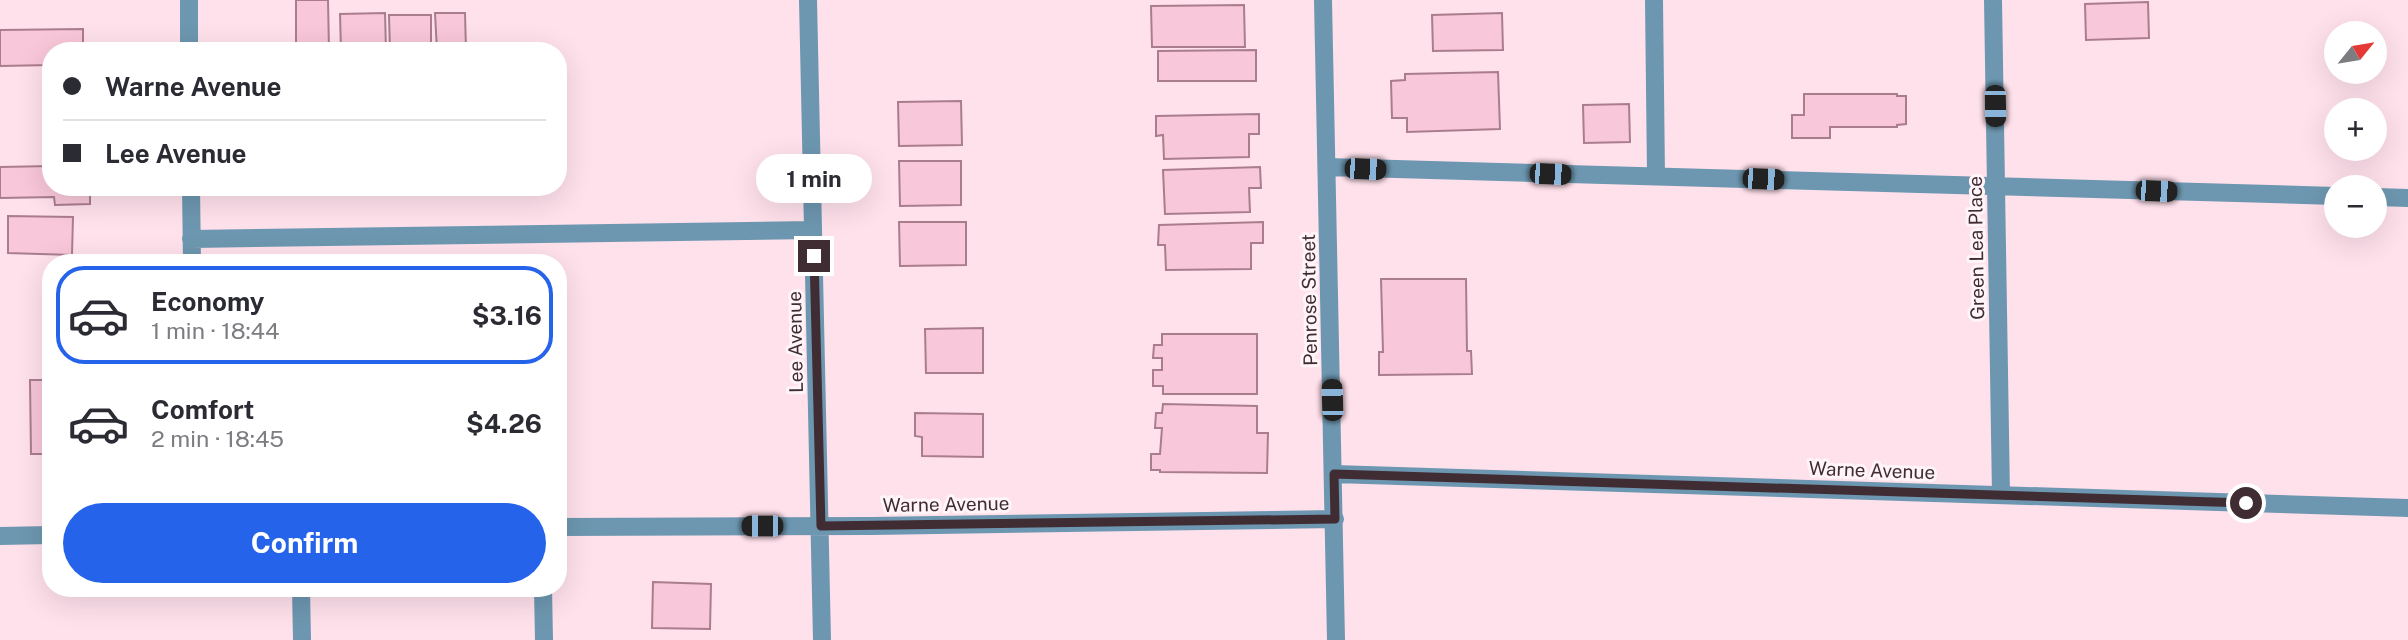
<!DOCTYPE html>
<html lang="en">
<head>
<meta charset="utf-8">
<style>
	:root { --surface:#fff; --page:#f7f7f7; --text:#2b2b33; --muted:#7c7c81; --line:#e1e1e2; --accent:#2563eb }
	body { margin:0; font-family:"Public Sans",sans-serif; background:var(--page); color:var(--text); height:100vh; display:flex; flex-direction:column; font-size:26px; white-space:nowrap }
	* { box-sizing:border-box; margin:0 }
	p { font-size:23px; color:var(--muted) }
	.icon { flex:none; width:38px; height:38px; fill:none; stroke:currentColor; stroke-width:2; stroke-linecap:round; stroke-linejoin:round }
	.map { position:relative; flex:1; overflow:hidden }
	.drawer { position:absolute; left:42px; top:254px; width:525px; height:343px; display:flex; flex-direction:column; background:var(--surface); border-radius:28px; box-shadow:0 7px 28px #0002 }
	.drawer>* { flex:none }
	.banner { position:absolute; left:42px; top:42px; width:525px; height:154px; border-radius:28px; box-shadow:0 7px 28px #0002; display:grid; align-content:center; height:154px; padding:0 21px; background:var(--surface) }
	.needle { width:46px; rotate:60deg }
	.controls { position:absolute; left:2324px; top:21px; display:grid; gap:14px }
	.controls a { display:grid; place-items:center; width:63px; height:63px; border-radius:50%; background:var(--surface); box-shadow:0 7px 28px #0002; font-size:35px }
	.end { position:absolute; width:32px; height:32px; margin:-16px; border:9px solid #402d34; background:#fff; box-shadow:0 0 0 4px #fff }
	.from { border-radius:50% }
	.bubble { position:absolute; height:49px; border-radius:24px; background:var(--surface); box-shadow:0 7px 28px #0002; font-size:23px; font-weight:700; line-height:49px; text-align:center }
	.car { position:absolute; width:21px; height:42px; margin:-21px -10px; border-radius:9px; box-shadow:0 0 5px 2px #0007; background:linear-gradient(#222 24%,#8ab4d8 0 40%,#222 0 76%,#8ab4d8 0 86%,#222 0) }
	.banner b { display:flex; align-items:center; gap:24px; height:66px; font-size:26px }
	.banner b+b { border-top:2px solid var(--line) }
	.banner i { width:18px; height:18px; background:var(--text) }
	ul { padding:12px 0 0; list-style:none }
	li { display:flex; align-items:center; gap:21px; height:98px; margin:0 14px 10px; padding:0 7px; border:4px solid transparent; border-radius:28px }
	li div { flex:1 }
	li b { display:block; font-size:26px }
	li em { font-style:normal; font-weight:700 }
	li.current { border-color:var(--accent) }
	li>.icon { width:63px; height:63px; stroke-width:1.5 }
	.action { display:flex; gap:14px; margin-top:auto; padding:14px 21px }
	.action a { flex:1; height:80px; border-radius:42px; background:var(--accent); color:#fff; font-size:28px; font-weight:700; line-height:80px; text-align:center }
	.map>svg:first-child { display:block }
</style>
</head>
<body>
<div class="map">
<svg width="2408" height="640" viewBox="0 0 2408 640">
	<rect width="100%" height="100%" fill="#ffe1ec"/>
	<path fill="#f8c7d9" stroke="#aa7d8e" stroke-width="2" d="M296,0h32l1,51h-33z
		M2148,2l1,36 -63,2 -1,-36z
		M1244,5l1,42h-93l-1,-41z
		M385,13l1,38h-45l-1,-37z
		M435,13h30l1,38h-29z
		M1502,13l1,37 -70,1 -1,-36z
		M389,15h42v36h-41z
		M83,29v22h-32v14l-51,1v-36z
		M1256,50v31h-98v-30z
		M1498,72l2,57 -93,3v-14h-15l-1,-37 14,-1v-6z
		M1804,94h93v2h9v28l-9,1v2h-67v11h-38v-23h12z
		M961,101l1,44 -63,1 -1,-44z
		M1629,104l1,38 -46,1 -1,-38z
		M1259,114v20h-10v23l-85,2 -1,-24 -7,1v-20z
		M899,161h62v44l-61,1z
		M51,166v21h39v17l-35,1 -1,-8 -54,1v-31z
		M1260,167l1,21h-12l1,24 -85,2 -2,-44z
		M8,216l65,1 -1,38 -64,-2z
		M899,222h67v43l-66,1z
		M1263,222v21h-12v26l-85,1 -1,-25h-7l1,-20z
		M1381,279h85l1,72h4l1,23 -93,1v-23h4z
		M983,328v45h-57l-1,-44z
		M1162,334h95v60h-94v-8h-10v-16h9v-12h-9l1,-13h8z
		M30,380h21v74h-20z
		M1163,404l94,2v27h11l-1,40 -107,-1v-2h-9v-16h9l2,-26h-7l1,-15h6z
		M915,413l68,1v43l-61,-1v-19l-7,-1z
		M653,582l58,2 -1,45 -58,-1z"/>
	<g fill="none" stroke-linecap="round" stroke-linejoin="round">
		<path stroke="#6d97b0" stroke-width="18" d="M189,0v51
			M808,0l14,640
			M1323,0l13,640
			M1654,0l2,176
			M1993,0l8,495
			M1327,167l1009,29
			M191,187l1,75
			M2375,197l33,1
			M191,239l622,-9
			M1334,474l1074,34
			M558,527l313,-1 464,-7
			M0,536l51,-1
			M301,588l1,52
			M543,588l1,52"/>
	</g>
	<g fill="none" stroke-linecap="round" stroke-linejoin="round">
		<path stroke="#402d34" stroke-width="9" d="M814,256l7,270 514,-7 -1,-45 912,29"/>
	</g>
	<g text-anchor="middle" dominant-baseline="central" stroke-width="6" stroke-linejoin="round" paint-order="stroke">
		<g font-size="19" fill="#402d34" stroke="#fff4f8">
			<text transform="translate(1976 248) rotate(-91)">Green Lea Place</text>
			<text transform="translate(1309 300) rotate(-91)">Penrose Street</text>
			<text transform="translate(795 342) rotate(-91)">Lee Avenue</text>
			<text transform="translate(1872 470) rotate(2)">Warne Avenue</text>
			<text transform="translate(946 504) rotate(-1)">Warne Avenue</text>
		</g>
	</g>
</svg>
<div class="controls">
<a><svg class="needle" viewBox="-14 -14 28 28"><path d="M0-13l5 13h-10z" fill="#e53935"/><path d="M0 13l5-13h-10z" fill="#7c7c81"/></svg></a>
<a>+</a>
<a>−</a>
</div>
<i class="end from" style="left:2246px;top:503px"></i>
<i class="end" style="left:814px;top:256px"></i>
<div class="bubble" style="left:756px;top:154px;width:116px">1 min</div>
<i class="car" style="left:1995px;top:106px;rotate:179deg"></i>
<i class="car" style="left:1365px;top:169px;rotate:92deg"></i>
<i class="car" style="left:1550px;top:174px;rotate:92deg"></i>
<i class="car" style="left:1763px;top:179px;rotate:92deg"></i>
<i class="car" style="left:2156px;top:191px;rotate:92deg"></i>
<i class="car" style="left:1332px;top:400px;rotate:358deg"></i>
<i class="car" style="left:762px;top:526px;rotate:270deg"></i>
<div class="banner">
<b><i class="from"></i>Warne Avenue</b>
<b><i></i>Lee Avenue</b>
</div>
<section class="drawer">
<ul>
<li class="current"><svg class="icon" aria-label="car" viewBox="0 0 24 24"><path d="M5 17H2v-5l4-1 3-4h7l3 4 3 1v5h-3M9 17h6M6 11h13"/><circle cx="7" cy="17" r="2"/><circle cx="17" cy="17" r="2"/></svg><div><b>Economy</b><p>1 min · 18:44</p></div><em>$3.16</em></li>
<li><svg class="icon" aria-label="car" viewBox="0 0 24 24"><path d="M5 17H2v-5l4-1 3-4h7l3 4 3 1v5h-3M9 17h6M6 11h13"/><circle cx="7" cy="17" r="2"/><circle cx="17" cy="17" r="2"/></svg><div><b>Comfort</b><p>2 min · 18:45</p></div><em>$4.26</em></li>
</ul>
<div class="action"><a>Confirm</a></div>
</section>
</div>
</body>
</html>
